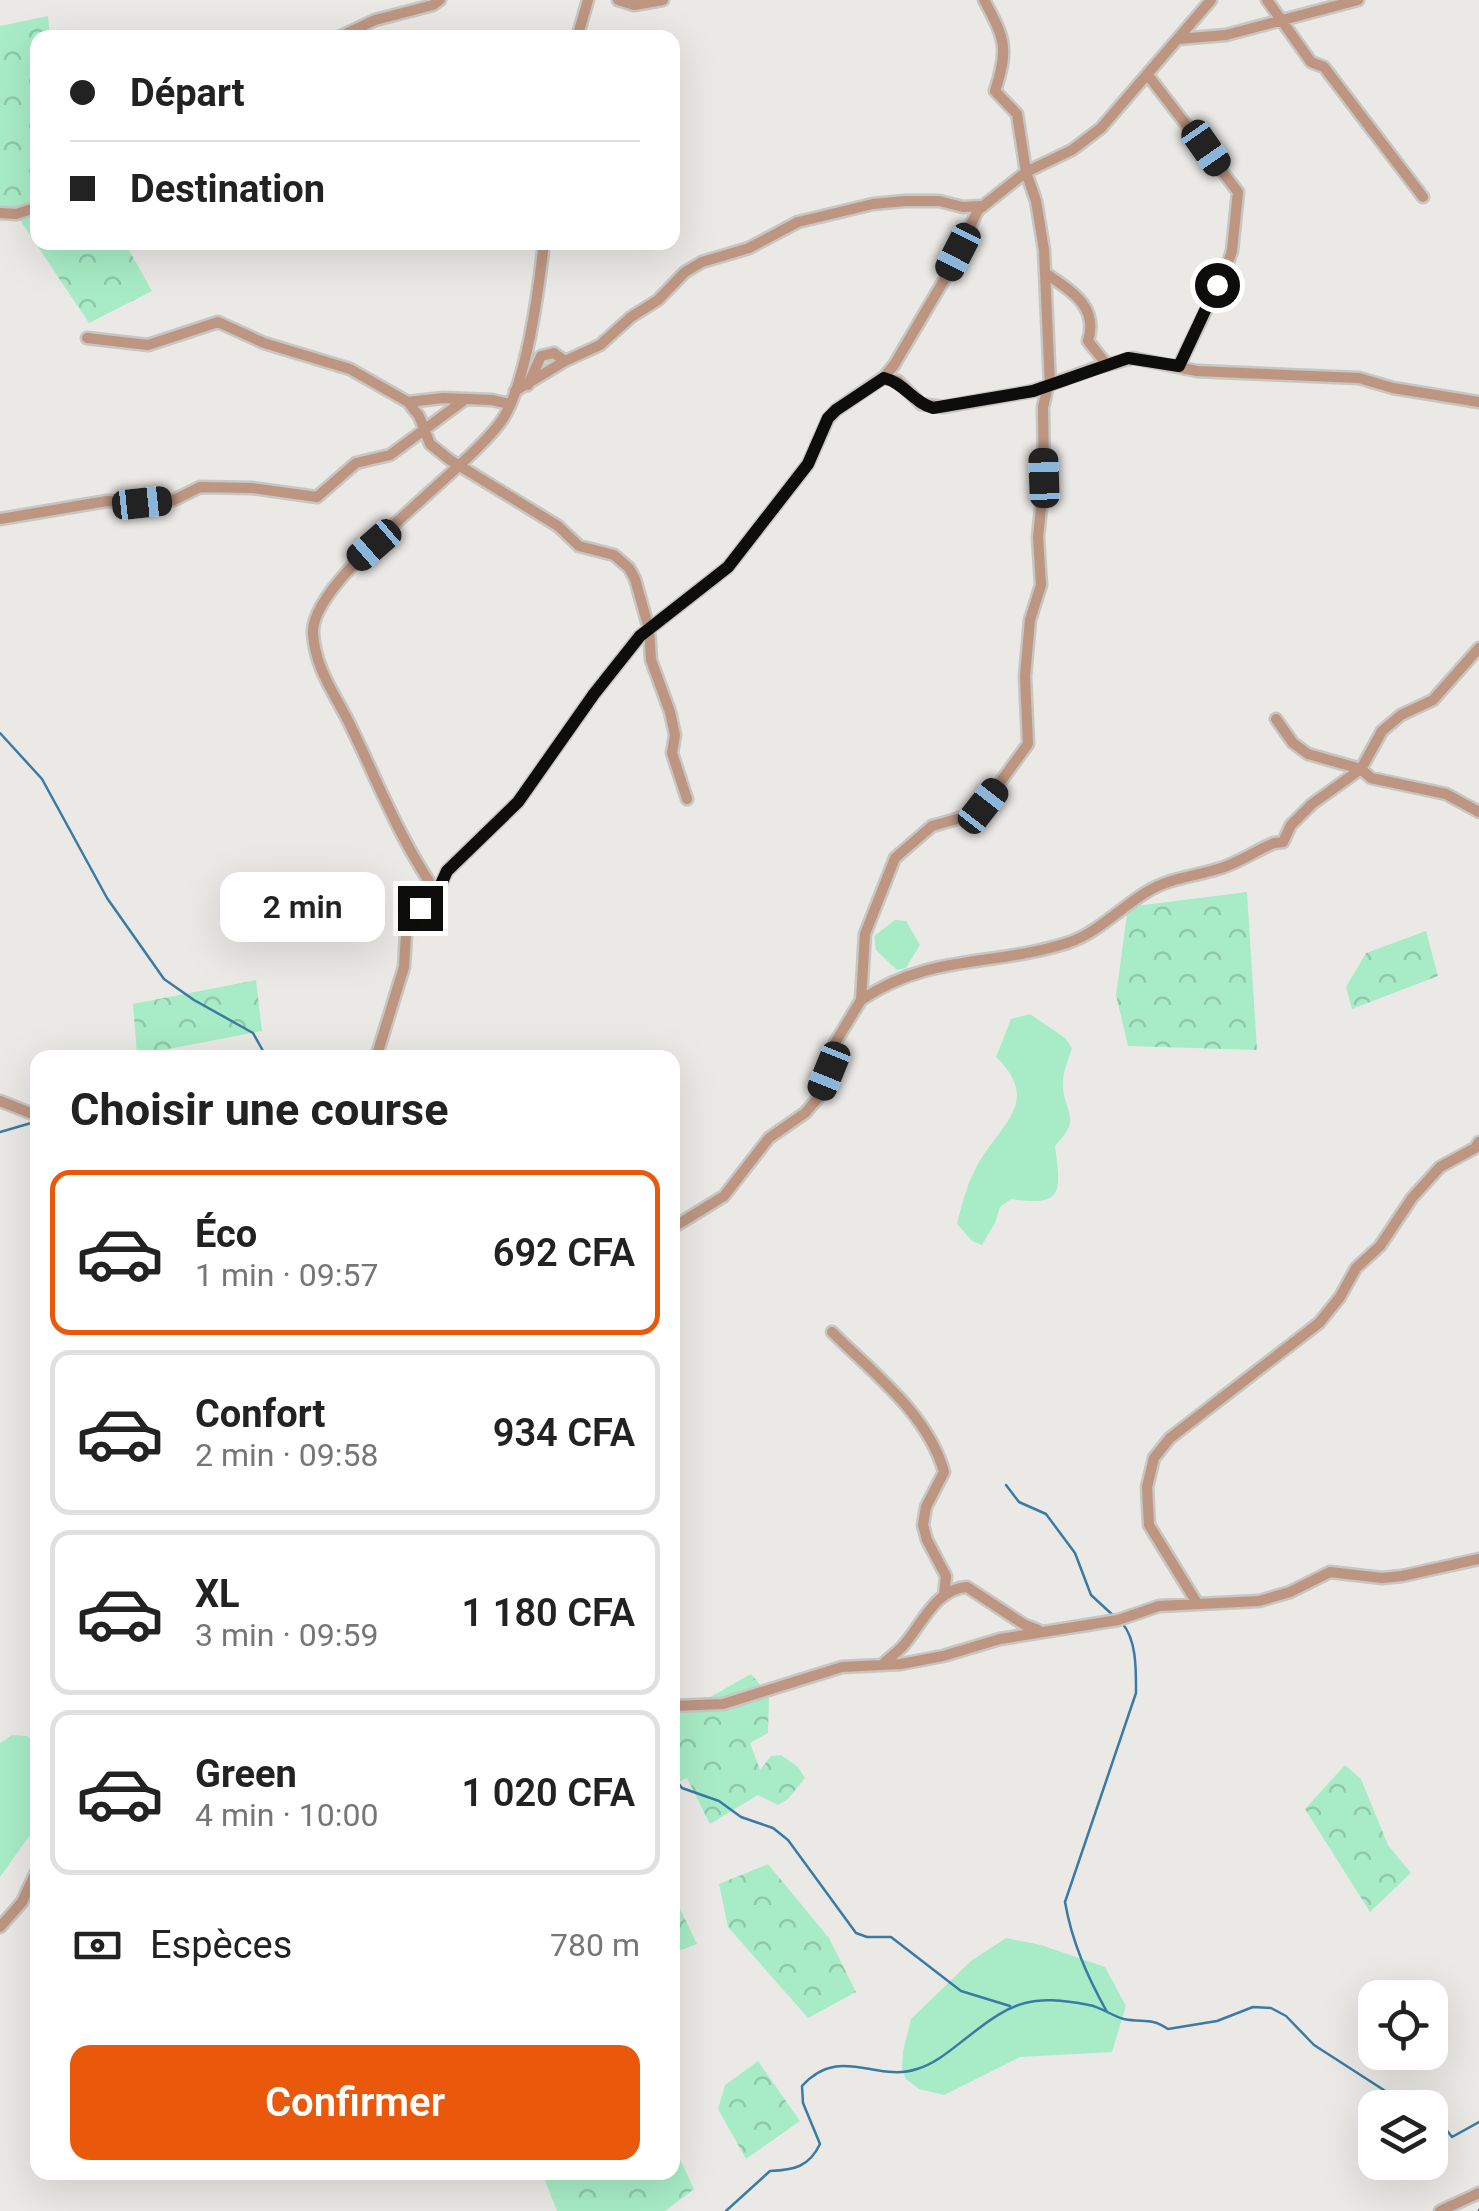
<!DOCTYPE html>
<html lang="fr">
<head>
<meta charset="utf-8">
<style>
	:root { --surface:#fff; --page:#f2f2f2; --text:#222; --muted:#767676; --line:#e0e0e0; --accent:#ea580c }
	body { margin:0; font-family:Roboto,sans-serif; background:var(--page); color:var(--text); height:100vh; display:flex; flex-direction:column; font-size:38px; white-space:nowrap }
	* { box-sizing:border-box; margin:0 }
	p { font-size:32px; color:var(--muted) }
	.icon { flex:none; width:55px; height:55px; fill:none; stroke:currentColor; stroke-width:2; stroke-linecap:round; stroke-linejoin:round }
	.map { position:relative; flex:1; overflow:hidden }
	.sheet { position:absolute; left:30px; top:1050px; width:650px; height:1130px; display:flex; flex-direction:column; background:var(--surface); border-radius:20px; box-shadow:0 10px 40px #0002 }
	.sheet>* { flex:none }
	.top-card { position:absolute; left:30px; top:30px; width:650px; height:220px; border-radius:20px; box-shadow:0 10px 40px #0002; display:grid; align-content:center; height:220px; padding:0 40px; background:var(--surface) }
	.fabs { position:absolute; left:1358px; top:1980px; display:grid; gap:20px }
	.fabs a { display:grid; place-items:center; width:90px; height:90px; border-radius:20px; background:var(--surface); box-shadow:0 10px 40px #0002; font-size:50px }
	.end { position:absolute; width:45px; height:45px; margin:-22px; border:12px solid #0d0d0c; background:#fff; box-shadow:0 0 0 5px #fff }
	.from { border-radius:50% }
	.bubble { position:absolute; height:70px; border-radius:20px; background:var(--surface); box-shadow:0 10px 40px #0002; font-size:32px; font-weight:600; line-height:70px; text-align:center }
	.car { position:absolute; width:30px; height:60px; margin:-30px -15px; border-radius:12px; box-shadow:0 0 8px 2px #0007; background:linear-gradient(#222 24%,#8ab4d8 0 40%,#222 0 76%,#8ab4d8 0 86%,#222 0) }
	.top-card b { display:flex; align-items:center; gap:35px; height:95px; font-size:38px }
	.top-card b+b { border-top:2px solid var(--line) }
	.top-card i { width:25px; height:25px; background:var(--text) }
	ul { padding:0; list-style:none }
	li { display:flex; align-items:center; gap:30px; height:165px; margin:0 20px 15px; padding:0 20px; border:5px solid var(--line); border-radius:20px }
	li div { flex:1 }
	li b { display:block; font-size:38px }
	li em { font-style:normal; font-weight:600 }
	li.on { border-color:var(--accent) }
	li>.icon { width:90px; height:90px; stroke-width:1.5 }
	h2 { padding:0 40px; font-size:45px; line-height:120px }
	.pay { display:flex; align-items:center; gap:25px; height:110px; padding:0 40px; font-size:38px }
	.pay p { margin-inline-start:auto }
	.primary-button { display:flex; gap:20px; margin-top:auto; padding:20px 40px }
	.primary-button a { flex:1; height:115px; border-radius:20px; background:var(--accent); color:#fff; font-size:40px; font-weight:600; line-height:115px; text-align:center }
	.map>svg:first-child { display:block }
</style>
</head>
<body>
<div class="map">
<svg width="1479" height="2211" viewBox="0 0 1479 2211">
	<defs>
		<pattern id="forest-crowns" width="20" height="18" patternUnits="userSpaceOnUse" patternTransform="scale(2.5)"><rect width="20" height="18" fill="#a8ecc7"/><path d="M2 6a3 3 0 1 1 6 0M12 15a3 3 0 1 1 6 0" fill="none" stroke="#8fc9aa"/></pattern>
	</defs>
	<rect width="100%" height="100%" fill="#ebe9e6"/>
	<path fill="#a8ecc7" d="M895,920l11,1 14,24 -14,23 -9,2 -21,-20 -2,-14z
		M1030,1014l35,24 7,10c-3,10 -8,21 -9,32 -2,32 22,35 -8,66 6,46 9,61 -44,53l-11,8 -5,16 -13,22 -10,-4 -15,-17c5,-20 10,-41 21,-60 23,-40 64,-63 18,-107l15,-38z
		M12,1735l15,1 10,12v77l-37,52v-134z
		M1006,1938l35,7 64,22 21,39 -14,46 -92,5 -76,38 -25,-6 -13,-10 -4,-10 1,-18 8,-32 60,-58z"/>
	<path fill="url(#forest-crowns)" d="M48,16l2,21 -12,1v204l87,1 27,48 -63,32 -73,-109 -16,-1v-187z
		M1247,892l10,158 -129,-4 -12,-51 12,-88z
		M1426,931l12,45 -86,33 -6,-22 20,-34z
		M256,980l6,51 -125,24 -4,-51z
		M751,1674l18,21 -1,38 -18,10 10,27 11,-14 10,-1 17,12 7,11 -17,21 -10,6 -20,-10 -48,29 -23,-46 -14,6v-66z
		M1345,1765l16,14 27,66 23,28 -41,39 -65,-103z
		M768,1864l61,74 27,54 -48,26 -80,-91 -9,-43z
		M672,1892l25,52 -24,9h-1z
		M758,2061l42,60 -54,38 -28,-50 7,-24z
		M673,2144l21,45 -29,22h-108l-15,-38 130,-1z"/>
	<g fill="none" stroke-linecap="round" stroke-linejoin="round">
		<path stroke="#3a7aa5" stroke-width="2.5" d="M0,733l42,46 65,119 57,81 30,21 59,33 14,25
			M0,1132l38,-11
			M1006,1485l13,17 27,12 29,39 16,42 25,23
			M672,1758l3,21 7,9 37,13 22,16 32,11 15,12 68,93 11,4h24l70,54 49,15
			M1107,2012c-20,-36 -35,-70 -42,-110l71,-209c0,-22 1,-53 -14,-70
			M1430,2121l11,2 11,14 27,-15
			M726,2211l44,-40c24,-1 39,-4 50,-27l-17,-41 -1,-17c38,-42 74,-3 115,-17 20,-6 36,-21 52,-33 44,-35 63,-42 120,-31 12,2 23,11 35,14 19,4 26,-2 44,10l49,-8 36,-14 18,1 15,8 28,29 76,49 16,14
			M1479,2211v-1"/>
		<g stroke="#c7c6c3" stroke-width="15">
			<path id="street" d="M618,0l16,5 29,-5
				M984,0c21,39 25,48 11,91l22,23 9,58 10,29 8,49 6,135
				M1267,0l44,62 13,5 99,130
				M337,38l38,-18 58,-15 7,-5
				M577,38l11,-38
				M1178,39l48,-4 132,-35
				M1147,74l91,118 -6,59 -7,20 -46,95
				M0,213l16,1 22,-7
				M1045,273c25,17 54,33 43,68l19,24
				M87,338l61,7 70,-23 46,21 86,26 58,33 35,-4 49,2 18,4
				M884,377l14,4 23,23 22,3 90,-16 62,-23 38,-10 64,13 162,7 34,10 86,14
				M528,385l13,-29 13,-3 11,8
				M515,391l50,-30 35,-16 31,-28 27,-17 27,-28 17,-10 47,-14 49,-26 75,-18 32,-3h34l24,6 18,-1
				M408,402l11,14 11,28 20,16 108,66 21,20 35,9 15,13 6,11 14,50 2,31 19,52 5,23 -3,18 15,46
				M0,519l107,-18 35,2 32,-3 26,-13 52,1 65,9 39,-34 34,-8 73,-54
				M1276,719l17,24 15,11 53,15 10,9 75,16 33,18
				M437,893c-35,-49 -58,-108 -84,-162 -15,-33 -38,-60 -40,-98 -3,-54 156,-164 189,-213 25,-37 37,-133 42,-178
				M861,1000c70,-47 131,-33 206,-57 29,-9 52,-34 78,-50 23,-15 47,-16 73,-24 19,-5 37,-18 56,-26l9,-1 8,-17 21,-21 49,-35 21,-38 19,-16 32,-15 46,-52
				M376,1058l28,-91 2,-33 15,-26 16,-15 10,-22 71,-69 76,-108 46,-58 88,-69 80,-103 20,-45 8,-9 48,-33 10,-12 53,-90 31,-65 48,-38 46,-22 29,-22 110,-128
				M0,1101l38,15
				M672,1228l52,-32 45,-58 36,-25 13,-15 11,-27 6,-28 26,-43 4,-66 30,-76 37,-32 32,-9 19,-11 45,-62 -3,-68 5,-56 11,-35 -3,-48 6,-58 -1,-72 5,-21
				M832,1332c41,41 96,82 112,140l-18,35 -3,18 4,15 19,36 -2,20
				M1197,1603l-48,-78 -2,-38 7,-29 16,-20 149,-115 21,-26 16,-29 24,-22 32,-48 28,-31 35,-19 4,-6
				M883,1664c6,-6 13,-11 19,-17 19,-20 32,-58 65,-60l58,38 13,5
				M672,1706l51,-2 119,-37 59,-3 42,-8 57,-17 118,-19 41,-14 100,-5 31,-9 40,-20 52,6 20,-2 77,-17
				M0,1927l22,-25 16,-34
				M1440,2211l39,-18"/>
		</g>
		<use href="#street" stroke="#bd9580" stroke-width="10"/>
	</g>
	<g fill="none" stroke-linecap="round" stroke-linejoin="round">
		<path stroke="#0d0d0c" stroke-width="12" d="M420,908l17,-15 10,-22 71,-69 76,-108 46,-58 88,-69 80,-103 20,-46 8,-8 48,-32c20,5 29,24 49,30l100,-17 95,-33 51,8 38,-81"/>
	</g>
</svg>
<div class="fabs">
<a><svg class="icon" aria-label="locate" viewBox="0 0 24 24"><circle cx="12" cy="12" r="6"/><path d="M12 2v4M12 18v4M2 12h4M18 12h4"/></svg></a>
<a><svg class="icon" aria-label="layers" viewBox="0 0 24 24"><path d="M12 4l9 5-9 5-9-5zM3 14l9 5 9-5"/></svg></a>
</div>
<i class="end from" style="left:1217px;top:285px"></i>
<i class="end" style="left:420px;top:908px"></i>
<div class="bubble" style="left:220px;top:872px;width:165px">2 min</div>
<i class="car" style="left:1206px;top:148px;rotate:145deg"></i>
<i class="car" style="left:958px;top:252px;rotate:207deg"></i>
<i class="car" style="left:1044px;top:478px;rotate:358deg"></i>
<i class="car" style="left:142px;top:503px;rotate:84deg"></i>
<i class="car" style="left:374px;top:545px;rotate:229deg"></i>
<i class="car" style="left:983px;top:806px;rotate:38deg"></i>
<i class="car" style="left:829px;top:1071px;rotate:202deg"></i>
<div class="top-card">
<b><i class="from"></i>Départ</b>
<b><i></i>Destination</b>
</div>
<section class="sheet">
<h2>Choisir une course</h2>
<ul>
<li class="on"><svg class="icon" aria-label="car" viewBox="0 0 24 24"><path d="M5 17H2v-5l4-1 3-4h7l3 4 3 1v5h-3M9 17h6M6 11h13"/><circle cx="7" cy="17" r="2"/><circle cx="17" cy="17" r="2"/></svg><div><b>Éco</b><p>1 min · 09:57</p></div><em>692 CFA</em></li>
<li><svg class="icon" aria-label="car" viewBox="0 0 24 24"><path d="M5 17H2v-5l4-1 3-4h7l3 4 3 1v5h-3M9 17h6M6 11h13"/><circle cx="7" cy="17" r="2"/><circle cx="17" cy="17" r="2"/></svg><div><b>Confort</b><p>2 min · 09:58</p></div><em>934 CFA</em></li>
<li><svg class="icon" aria-label="car" viewBox="0 0 24 24"><path d="M5 17H2v-5l4-1 3-4h7l3 4 3 1v5h-3M9 17h6M6 11h13"/><circle cx="7" cy="17" r="2"/><circle cx="17" cy="17" r="2"/></svg><div><b>XL</b><p>3 min · 09:59</p></div><em>1 180 CFA</em></li>
<li><svg class="icon" aria-label="car" viewBox="0 0 24 24"><path d="M5 17H2v-5l4-1 3-4h7l3 4 3 1v5h-3M9 17h6M6 11h13"/><circle cx="7" cy="17" r="2"/><circle cx="17" cy="17" r="2"/></svg><div><b>Green</b><p>4 min · 10:00</p></div><em>1 020 CFA</em></li>
</ul>
<div class="pay"><svg class="icon" aria-label="cash" viewBox="0 0 24 24"><path d="M3 7h18v10H3z"/><circle cx="12" cy="12" r="2"/></svg>Espèces<p>780 m</p></div>
<div class="primary-button"><a>Confirmer</a></div>
</section>
</div>
</body>
</html>
